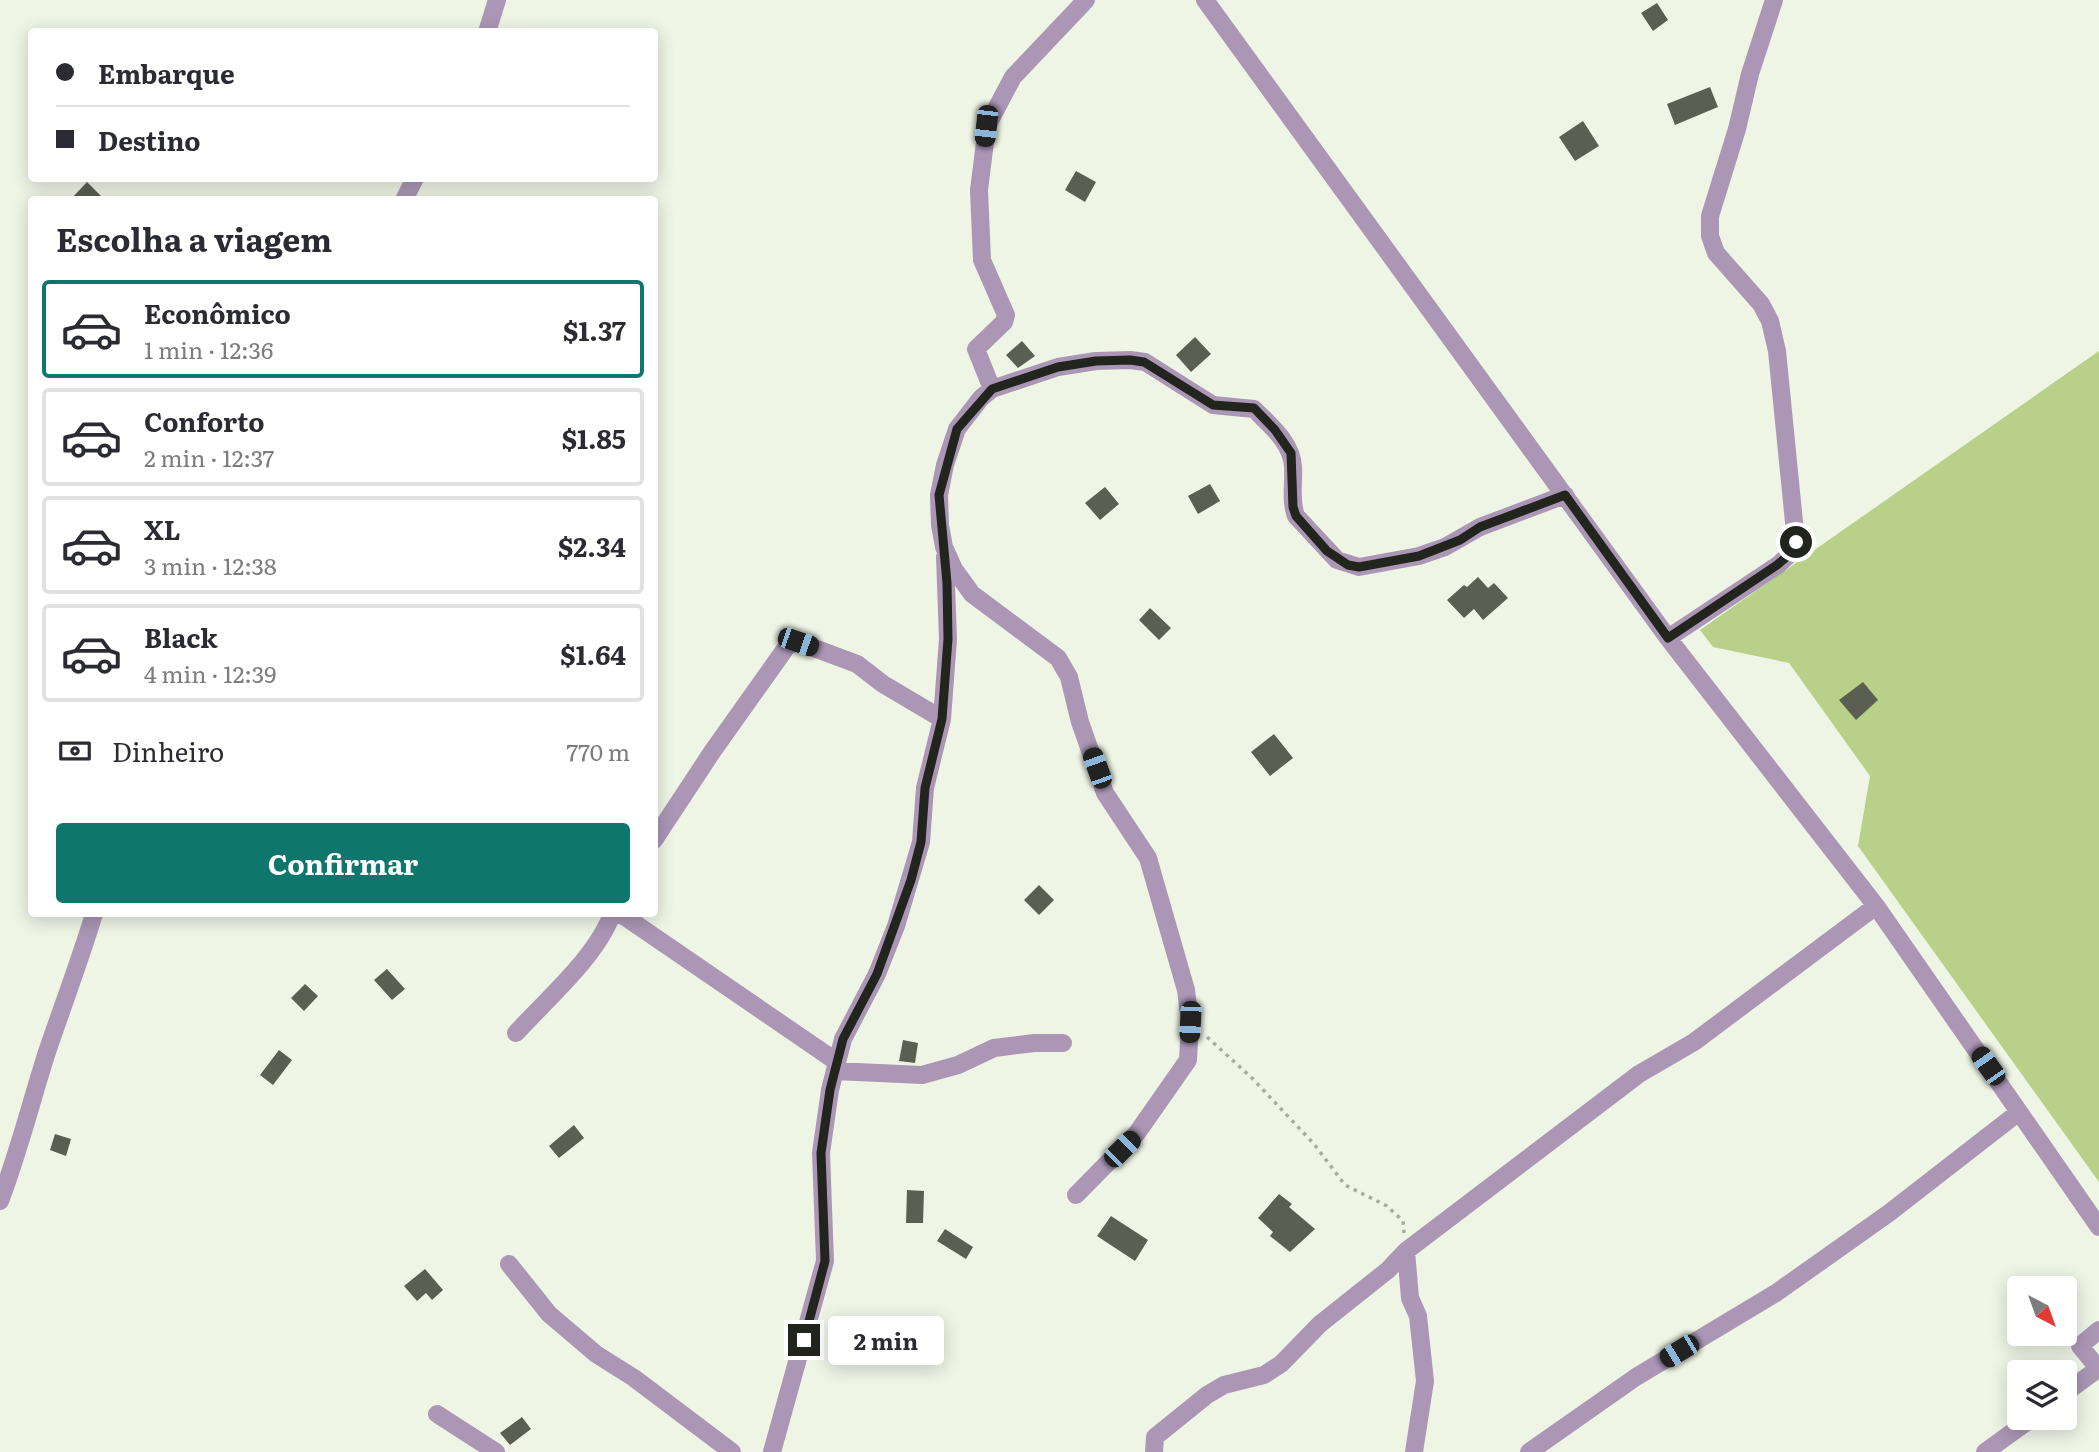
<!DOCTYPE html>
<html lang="pt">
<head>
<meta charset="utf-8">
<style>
	:root { --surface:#fff; --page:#f7f7f7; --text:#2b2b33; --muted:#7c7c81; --line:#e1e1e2; --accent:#0f766e }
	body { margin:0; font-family:Literata,serif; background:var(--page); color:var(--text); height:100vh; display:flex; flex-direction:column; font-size:26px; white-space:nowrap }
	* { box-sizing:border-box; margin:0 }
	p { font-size:23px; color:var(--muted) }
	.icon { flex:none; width:38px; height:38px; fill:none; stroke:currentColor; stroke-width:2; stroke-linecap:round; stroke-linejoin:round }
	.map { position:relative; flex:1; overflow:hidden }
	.panel { position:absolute; left:28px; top:196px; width:630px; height:721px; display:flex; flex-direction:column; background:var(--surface); border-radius:7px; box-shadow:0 4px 18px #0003 }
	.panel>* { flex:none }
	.banner { position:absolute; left:28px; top:28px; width:630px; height:154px; border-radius:7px; box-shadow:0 4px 18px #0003; display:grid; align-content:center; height:154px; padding:0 28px; background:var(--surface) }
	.needle { width:46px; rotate:139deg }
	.controls { position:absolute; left:2007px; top:1276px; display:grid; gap:14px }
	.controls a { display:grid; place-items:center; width:70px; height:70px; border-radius:7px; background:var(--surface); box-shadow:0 4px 18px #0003; font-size:35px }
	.end { position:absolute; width:32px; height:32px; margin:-16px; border:9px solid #22241e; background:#fff; box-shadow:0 0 0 4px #fff }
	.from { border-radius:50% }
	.bubble { position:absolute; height:49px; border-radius:7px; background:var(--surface); box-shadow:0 4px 18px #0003; font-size:23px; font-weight:700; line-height:49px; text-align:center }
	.car { position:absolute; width:21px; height:42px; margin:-21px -10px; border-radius:9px; box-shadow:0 0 5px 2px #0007; background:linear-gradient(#222 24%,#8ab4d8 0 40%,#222 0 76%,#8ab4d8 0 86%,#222 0) }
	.banner b { display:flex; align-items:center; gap:24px; height:66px; font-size:26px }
	.banner b+b { border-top:2px solid var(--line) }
	.banner i { width:18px; height:18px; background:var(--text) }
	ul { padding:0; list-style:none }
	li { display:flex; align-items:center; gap:21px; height:98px; margin:0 14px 10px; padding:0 14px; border:4px solid var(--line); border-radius:7px }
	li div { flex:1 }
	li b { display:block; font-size:26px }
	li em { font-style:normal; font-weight:700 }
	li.current { border-color:var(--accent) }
	li>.icon { width:63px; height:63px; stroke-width:1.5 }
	h2 { padding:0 28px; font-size:32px; line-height:84px }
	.pay { display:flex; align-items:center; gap:18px; height:77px; padding:0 28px; font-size:26px }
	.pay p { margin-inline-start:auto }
	.cta { display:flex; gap:14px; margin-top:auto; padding:14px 28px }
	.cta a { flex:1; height:80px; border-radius:7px; background:var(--accent); color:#fff; font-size:28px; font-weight:700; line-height:80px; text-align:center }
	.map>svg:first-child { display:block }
</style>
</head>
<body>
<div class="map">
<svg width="2099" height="1452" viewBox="0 0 2099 1452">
	<rect width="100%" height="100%" fill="#eff5e5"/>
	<path fill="#b9d088" d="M2099,351v831l-241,-336 12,-70 -81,-113 -76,-16 -13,-17z"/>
	<path fill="#5b5f52" d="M1657,3l11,17 -15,11 -12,-18z
		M1710,87l8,20 -43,18 -8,-21z
		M1583,121l16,25 -24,15 -16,-24z
		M1076,171l20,11 -11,20 -20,-12z
		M87,182l18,18h-35z
		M1195,337l16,17 -20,18 -15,-17z
		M1022,341l13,15 -17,12 -12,-13z
		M1210,484l10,17 -22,13 -10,-18z
		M1105,487l14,17 -19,16 -15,-17z
		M1478,577l10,11 6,-5 14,15 -25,22 -9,-11 -10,9 -17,-18 17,-15 3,2z
		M1150,608l21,20 -12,12 -20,-20z
		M1863,682l15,18 -22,20 -17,-20z
		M1274,734l19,24 -23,18 -19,-24z
		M1039,885l15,15 -15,15 -15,-15z
		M387,969l18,20 -13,11 -18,-20z
		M305,984l13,12 -14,15 -13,-13z
		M903,1040l15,3 -3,20 -16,-2z
		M279,1050l13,10 -19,25 -13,-10z
		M574,1125l10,13 -25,20 -10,-12z
		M55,1134l16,5 -5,17 -16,-6z
		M907,1190l17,1 -1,32h-17z
		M1279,1194l13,10 -3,3 26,22 -25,23 -20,-16 3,-4 -15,-14z
		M1111,1216l37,24 -13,21 -38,-25z
		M945,1229l28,18 -7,12 -29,-18z
		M425,1269l18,21 -11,10 -6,-7 -9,8 -13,-15z
		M522,1417l9,12 -21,16 -10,-12z"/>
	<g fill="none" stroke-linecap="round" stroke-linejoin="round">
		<path stroke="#a7ac9f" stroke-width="3.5" stroke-dasharray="3.5 5" stroke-linecap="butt" d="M1207,1037l45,41 62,66 31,41 42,21 16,15 1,12"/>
		<path stroke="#ab96b6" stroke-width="18" d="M1205,0l463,638 208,268 223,321
			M487,32l10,-32
			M404,200l11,-22
			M992,389l-16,-40 28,-27 2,-7 -24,-55 -3,-70 8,-64 26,-49 73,-77
			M1668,638l110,-73 13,-12 5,-11 -19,-191 -7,-30 -9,-17 -45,-51 -6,-17v-20l27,-87 13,-55 24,-74
			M654,840l58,-88 76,-107 10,-3 59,22 26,20 59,35
			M621,914l216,148
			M516,1033c31,-34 81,-77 96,-119
			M835,1071l87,4 36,-10 36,-17 40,-5h29
			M1076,1195l61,-62 51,-73 2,-38 -4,-32 -38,-132 -43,-65 -25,-71 -11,-45 -11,-19 -86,-64 -18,-25 -10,-22 -4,-22 -1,-30 6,-30 12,-36 24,-31 11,-9 66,-22 38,-6 34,-1 15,2 68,43 41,4c16,16 38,34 39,58 1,17 -3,33 3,49l41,44 22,7 60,-11 26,-9 35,-20 85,-32
			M0,1201c19,-50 31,-99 47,-149 16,-47 33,-92 47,-138
			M509,1264l40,50 47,40 38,24 98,74
			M2098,1368l-18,-22 19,-16
			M2065,1393l34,-25
			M437,1414l59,38
			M772,1452l53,-191 -4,-108 9,-63 13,-51 34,-65 19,-48 25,-84 4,-54 17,-69 6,-80 -3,-82
			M1154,1452l1,-15 52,-42 17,-10 40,-10 17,-11 39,-40 68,-54 18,-19
			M1414,1452l11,-71 -7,-65 -8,-18 -4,-47 233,-177 55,-32 182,-136
			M1529,1452l107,-75 140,-84 113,-80 130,-101
			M1985,1452l47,-34"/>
	</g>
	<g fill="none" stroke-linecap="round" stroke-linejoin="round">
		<path stroke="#22241e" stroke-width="9" d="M804,1340l21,-79 -4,-108 9,-63 13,-51 34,-65 34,-94 10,-38 4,-54 17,-69 6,-80 -1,-56 -8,-88 18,-66 35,-40 66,-22 38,-6 34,-1 14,2 69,43 41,3 21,22 16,23 2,54 3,9 31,35 21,14 11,2 60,-11 41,-16 20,-13 85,-32 103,143 109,-73 14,-12 5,-11"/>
	</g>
</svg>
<div class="controls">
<a><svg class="needle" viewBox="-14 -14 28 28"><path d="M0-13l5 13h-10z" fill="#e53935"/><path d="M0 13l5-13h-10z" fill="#7c7c81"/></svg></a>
<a><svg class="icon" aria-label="layers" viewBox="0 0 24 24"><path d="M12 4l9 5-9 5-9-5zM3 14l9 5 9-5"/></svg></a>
</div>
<i class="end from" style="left:1796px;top:542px"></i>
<i class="end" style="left:804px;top:1340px"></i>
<div class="bubble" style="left:828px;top:1316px;width:116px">2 min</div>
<i class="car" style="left:986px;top:126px;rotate:186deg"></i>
<i class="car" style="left:798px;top:642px;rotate:109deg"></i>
<i class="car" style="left:1097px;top:768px;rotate:340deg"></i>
<i class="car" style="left:1190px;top:1022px;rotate:183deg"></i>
<i class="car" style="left:1988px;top:1066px;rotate:325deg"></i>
<i class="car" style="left:1122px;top:1149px;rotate:45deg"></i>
<i class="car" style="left:1679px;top:1351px;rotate:239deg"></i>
<div class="banner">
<b><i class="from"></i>Embarque</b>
<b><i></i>Destino</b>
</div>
<section class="panel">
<h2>Escolha a viagem</h2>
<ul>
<li class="current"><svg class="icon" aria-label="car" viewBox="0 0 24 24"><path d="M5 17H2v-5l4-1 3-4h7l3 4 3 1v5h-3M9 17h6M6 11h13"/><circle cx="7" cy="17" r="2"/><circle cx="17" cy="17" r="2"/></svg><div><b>Econômico</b><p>1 min · 12:36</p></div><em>$1.37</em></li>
<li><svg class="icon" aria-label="car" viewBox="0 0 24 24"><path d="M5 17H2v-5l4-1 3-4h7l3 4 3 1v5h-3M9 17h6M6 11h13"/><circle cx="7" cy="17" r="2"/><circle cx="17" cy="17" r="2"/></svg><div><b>Conforto</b><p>2 min · 12:37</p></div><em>$1.85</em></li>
<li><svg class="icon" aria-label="car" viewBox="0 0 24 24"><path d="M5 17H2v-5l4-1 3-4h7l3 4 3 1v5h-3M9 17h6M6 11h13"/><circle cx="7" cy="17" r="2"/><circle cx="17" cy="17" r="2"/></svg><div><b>XL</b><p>3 min · 12:38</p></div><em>$2.34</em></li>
<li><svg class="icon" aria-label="car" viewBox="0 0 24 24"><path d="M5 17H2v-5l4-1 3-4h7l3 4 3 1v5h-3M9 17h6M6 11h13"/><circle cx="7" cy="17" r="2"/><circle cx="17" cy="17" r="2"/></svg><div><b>Black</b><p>4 min · 12:39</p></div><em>$1.64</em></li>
</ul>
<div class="pay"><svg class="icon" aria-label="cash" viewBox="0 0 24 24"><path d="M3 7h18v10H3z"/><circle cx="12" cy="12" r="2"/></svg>Dinheiro<p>770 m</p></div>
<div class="cta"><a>Confirmar</a></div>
</section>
</div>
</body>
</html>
